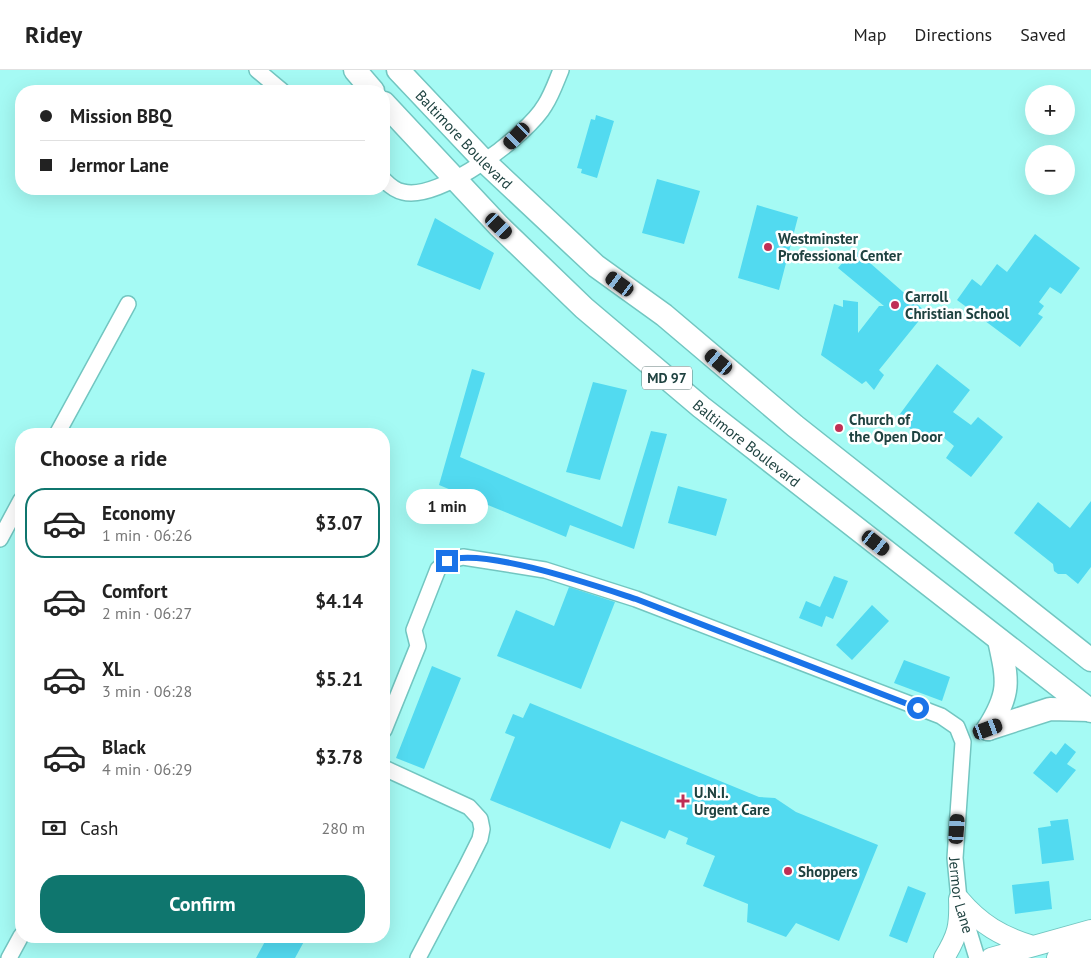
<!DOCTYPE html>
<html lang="en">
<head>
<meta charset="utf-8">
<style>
	:root { --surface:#fff; --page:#f6f6f6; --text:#222; --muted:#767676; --line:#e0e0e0; --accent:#0f766e }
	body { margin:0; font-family:"PT Sans",sans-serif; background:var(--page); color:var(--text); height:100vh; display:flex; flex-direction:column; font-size:19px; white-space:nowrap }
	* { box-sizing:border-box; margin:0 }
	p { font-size:16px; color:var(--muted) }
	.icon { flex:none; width:28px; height:28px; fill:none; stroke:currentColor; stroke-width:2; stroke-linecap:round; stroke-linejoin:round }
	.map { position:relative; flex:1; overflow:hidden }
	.panel { position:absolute; left:15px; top:358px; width:375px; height:515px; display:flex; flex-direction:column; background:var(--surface); border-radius:20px; box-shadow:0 5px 20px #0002 }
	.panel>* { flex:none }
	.guide { position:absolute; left:15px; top:15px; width:375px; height:110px; border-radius:20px; box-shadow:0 5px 20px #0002; display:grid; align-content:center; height:110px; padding:0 25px; background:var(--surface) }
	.fabs { position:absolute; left:1025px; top:15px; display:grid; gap:10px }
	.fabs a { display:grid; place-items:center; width:50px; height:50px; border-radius:50%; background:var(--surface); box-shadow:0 5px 20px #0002; font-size:25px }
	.end { position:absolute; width:22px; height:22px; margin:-11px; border:6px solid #1a73e8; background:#fff; box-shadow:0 0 0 2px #fff }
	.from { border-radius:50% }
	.bubble { position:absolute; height:35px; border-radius:18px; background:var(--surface); box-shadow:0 5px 20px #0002; font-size:16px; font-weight:800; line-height:35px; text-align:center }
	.car { position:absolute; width:15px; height:30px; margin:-15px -8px; border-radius:6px; box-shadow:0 0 4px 1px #0007; background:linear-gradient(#222 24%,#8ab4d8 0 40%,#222 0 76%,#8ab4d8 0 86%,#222 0) }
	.guide b { display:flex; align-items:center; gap:18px; height:48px; font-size:19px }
	.guide b+b { border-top:1px solid var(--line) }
	.guide i { width:12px; height:12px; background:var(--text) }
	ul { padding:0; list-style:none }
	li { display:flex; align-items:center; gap:15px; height:70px; margin:0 10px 8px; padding:0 15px; border:2px solid transparent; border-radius:20px }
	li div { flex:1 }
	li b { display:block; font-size:19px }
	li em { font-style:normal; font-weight:800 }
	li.selected { border-color:var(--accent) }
	li>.icon { width:45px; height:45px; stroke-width:1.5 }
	h2 { padding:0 25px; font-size:22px; line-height:60px }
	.pay { display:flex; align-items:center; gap:12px; height:55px; padding:0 25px; font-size:19px }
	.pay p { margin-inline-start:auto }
	.cta { display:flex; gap:10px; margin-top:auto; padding:10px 25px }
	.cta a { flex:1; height:58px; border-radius:20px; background:var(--accent); color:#fff; font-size:20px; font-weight:800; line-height:58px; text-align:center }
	header { display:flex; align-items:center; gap:30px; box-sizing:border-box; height:70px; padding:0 25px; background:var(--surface); border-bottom:1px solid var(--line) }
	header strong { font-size:24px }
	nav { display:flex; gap:28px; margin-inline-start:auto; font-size:18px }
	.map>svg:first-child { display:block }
</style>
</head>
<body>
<header>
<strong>Ridey</strong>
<nav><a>Map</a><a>Directions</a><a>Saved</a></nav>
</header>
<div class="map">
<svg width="1091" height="888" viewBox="0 0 1091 888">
	<rect width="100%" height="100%" fill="#a5faf4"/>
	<path fill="#52daf0" d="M596,45l18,6 -17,57 -16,-5 1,-4 -5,-1 14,-49 4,1z
		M657,109l43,12 -16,53 -42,-11z
		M757,135l41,12 -19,73 -41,-12z
		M435,148l59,35 -14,37 -63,-25z
		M1035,164l45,34 -19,26 -11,-7 -11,15 5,4 -6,8 5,3 -23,30 -63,-47 15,-21 9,7 16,-22 10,8z
		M854,179l72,63 -47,58 5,5 -10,15 -8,-9 -4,3 -41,-29 13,-51 9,3v-7l15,2v31l21,-27h5l-46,-38z
		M937,294l33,26 -17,22 18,13 7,-8 25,20 -32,40 -25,-19 8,-12 -17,-14 -9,11 -31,-25z
		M472,299l13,4 -25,84 162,70 29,-96 16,3 -33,115 -64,-24 -4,12 -127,-52z
		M593,312l34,8 -27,90 -34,-8z
		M678,416l49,13 -11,37 -48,-13z
		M1091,431v66l-13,17 -12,-10h-8l-4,-3 -1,-7 -39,-31 24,-31 32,26z
		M834,506l14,5 -15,38 -7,-3 -4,11 -23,-9 7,-17 14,6z
		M569,517l46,15 -34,87 -84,-33 19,-46 38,16z
		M872,535l17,16 -37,39 -16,-15z
		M904,590l46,17 -8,24 -48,-18z
		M432,596l29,12 -37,91 -28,-11z
		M530,633l229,94 16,1 21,14 82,33 -39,96 -43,-18 -10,14 -39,-15 1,-18 -45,-18 12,-30 -29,-12 2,-6 -19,-8 -4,9 -44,-18 -11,28 -120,-49 25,-63 -10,-4 8,-19 10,4z
		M1065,673l11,9 -9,12 9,6 -19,23 -24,-20 18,-22 5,4z
		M1068,749l6,41 -32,4 -4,-36 13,-2 -1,-5z
		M1049,811l3,28 -37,5 -3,-29z
		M908,816l18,7 -19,50 -18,-7z
		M268,866h39l-12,22h-39z"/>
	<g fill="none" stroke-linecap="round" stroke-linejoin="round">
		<g stroke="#72c6c1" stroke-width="18">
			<g id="minor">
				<path d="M257,0l25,21"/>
				<path d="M384,110c5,5 12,11 19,12 36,10 125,-57 142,-87 7,-11 11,-23 16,-35"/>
				<path d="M57,364l71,-130"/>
				<path d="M0,469l21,-39"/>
				<path id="s1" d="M384,660l34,-84 -4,-16 24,-61 9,-8 16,-4 82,13 91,29 305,117 16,11 6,15 -8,116 4,41 18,59"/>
				<path d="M384,698l85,39 11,12 2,10 -2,10 -13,26 -49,93"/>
				<path d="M9,888l12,-22"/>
			</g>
		</g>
		<g stroke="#72c6c1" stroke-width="22">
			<path id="major" d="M959,829c21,25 43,38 74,47
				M944,888c14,-23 16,-32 15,-59
				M991,888l100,-28
				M1057,888l34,-10"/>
		</g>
		<g stroke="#72c6c1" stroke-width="25">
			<g id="highway">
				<path d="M355,0l18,21"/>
				<path id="s2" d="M398,0l87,92 111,104 68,49 131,111 296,234"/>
				<path id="s3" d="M384,33l115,123 85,82 117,99 390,304"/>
				<path d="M988,659l62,-20 40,1"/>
				<path d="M988,659c23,-36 20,-48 11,-89"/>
			</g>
		</g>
		<use href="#minor" stroke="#fff" stroke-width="15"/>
		<use href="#major" stroke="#fff" stroke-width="20"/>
		<use href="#highway" stroke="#fff" stroke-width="22"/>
	</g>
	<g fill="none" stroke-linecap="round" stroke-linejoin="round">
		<path stroke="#1a73e8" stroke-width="6" d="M447,491c34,-15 152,26 189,38l282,109"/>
	</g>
	<g fill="#bf2f55" stroke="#fff" stroke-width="2">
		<circle cx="768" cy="177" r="5"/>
		<circle cx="895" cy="235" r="5"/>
		<circle cx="839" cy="358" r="5"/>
		<path d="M680.5 723.5h5v5h5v5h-5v5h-5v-5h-5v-5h5z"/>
		<circle cx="788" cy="801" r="5"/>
	</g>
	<g text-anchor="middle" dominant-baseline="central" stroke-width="5" stroke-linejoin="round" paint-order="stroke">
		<rect fill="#fff" stroke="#627b79" stroke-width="1" x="642" y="296.5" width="50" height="23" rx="4"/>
		<g font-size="14" font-weight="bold" fill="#1f4240">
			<text x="667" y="308">MD 97</text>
		</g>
		<g font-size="15" fill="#1f4240" stroke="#fff">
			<text stroke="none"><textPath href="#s2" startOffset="96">Baltimore Boulevard</textPath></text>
			<text stroke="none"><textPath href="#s3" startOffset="498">Baltimore Boulevard</textPath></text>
			<text stroke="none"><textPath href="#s1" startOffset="896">Jermor Lane</textPath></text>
		</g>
		<g font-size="15" font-weight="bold" fill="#1f4240" stroke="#fff" text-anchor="start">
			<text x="778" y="168">Westminster<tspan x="778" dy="17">Professional Center</tspan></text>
			<text x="905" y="226">Carroll<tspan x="905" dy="17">Christian School</tspan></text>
			<text x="849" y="349">Church of<tspan x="849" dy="17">the Open Door</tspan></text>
			<text x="694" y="722">U.N.I.<tspan x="694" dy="17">Urgent Care</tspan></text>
			<text x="798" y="801">Shoppers</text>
		</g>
	</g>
</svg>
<div class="fabs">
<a>+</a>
<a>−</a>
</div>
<i class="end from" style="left:918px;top:638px"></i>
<i class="end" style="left:447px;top:491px"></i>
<div class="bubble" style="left:406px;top:419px;width:82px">1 min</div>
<i class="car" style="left:517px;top:66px;rotate:224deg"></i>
<i class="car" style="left:499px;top:156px;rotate:134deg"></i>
<i class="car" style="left:620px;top:214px;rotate:306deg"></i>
<i class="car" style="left:719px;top:292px;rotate:310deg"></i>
<i class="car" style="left:876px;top:473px;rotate:128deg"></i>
<i class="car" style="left:988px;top:659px;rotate:70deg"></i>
<i class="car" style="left:957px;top:759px;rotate:4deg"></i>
<div class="guide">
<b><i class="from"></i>Mission BBQ</b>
<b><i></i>Jermor Lane</b>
</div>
<section class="panel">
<h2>Choose a ride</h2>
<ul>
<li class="selected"><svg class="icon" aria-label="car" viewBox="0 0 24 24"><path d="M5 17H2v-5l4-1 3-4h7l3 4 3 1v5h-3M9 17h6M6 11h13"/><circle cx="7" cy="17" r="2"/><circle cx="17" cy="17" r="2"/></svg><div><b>Economy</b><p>1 min · 06:26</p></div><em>$3.07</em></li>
<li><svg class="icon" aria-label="car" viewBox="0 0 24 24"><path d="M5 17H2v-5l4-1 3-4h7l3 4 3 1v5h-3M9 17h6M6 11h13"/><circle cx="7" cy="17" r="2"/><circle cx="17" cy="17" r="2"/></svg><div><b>Comfort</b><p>2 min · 06:27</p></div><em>$4.14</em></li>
<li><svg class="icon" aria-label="car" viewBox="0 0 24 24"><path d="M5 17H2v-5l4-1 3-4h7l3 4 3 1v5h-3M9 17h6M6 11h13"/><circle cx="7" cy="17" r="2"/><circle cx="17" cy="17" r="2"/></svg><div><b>XL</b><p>3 min · 06:28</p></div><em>$5.21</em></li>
<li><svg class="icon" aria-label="car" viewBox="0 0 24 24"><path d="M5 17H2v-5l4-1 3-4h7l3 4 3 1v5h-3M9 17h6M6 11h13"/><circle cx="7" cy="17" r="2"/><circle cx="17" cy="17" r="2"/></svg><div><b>Black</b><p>4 min · 06:29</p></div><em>$3.78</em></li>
</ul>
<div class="pay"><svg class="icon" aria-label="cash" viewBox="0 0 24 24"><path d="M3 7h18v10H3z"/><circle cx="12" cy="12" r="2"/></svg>Cash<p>280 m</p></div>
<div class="cta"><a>Confirm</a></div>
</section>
</div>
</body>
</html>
